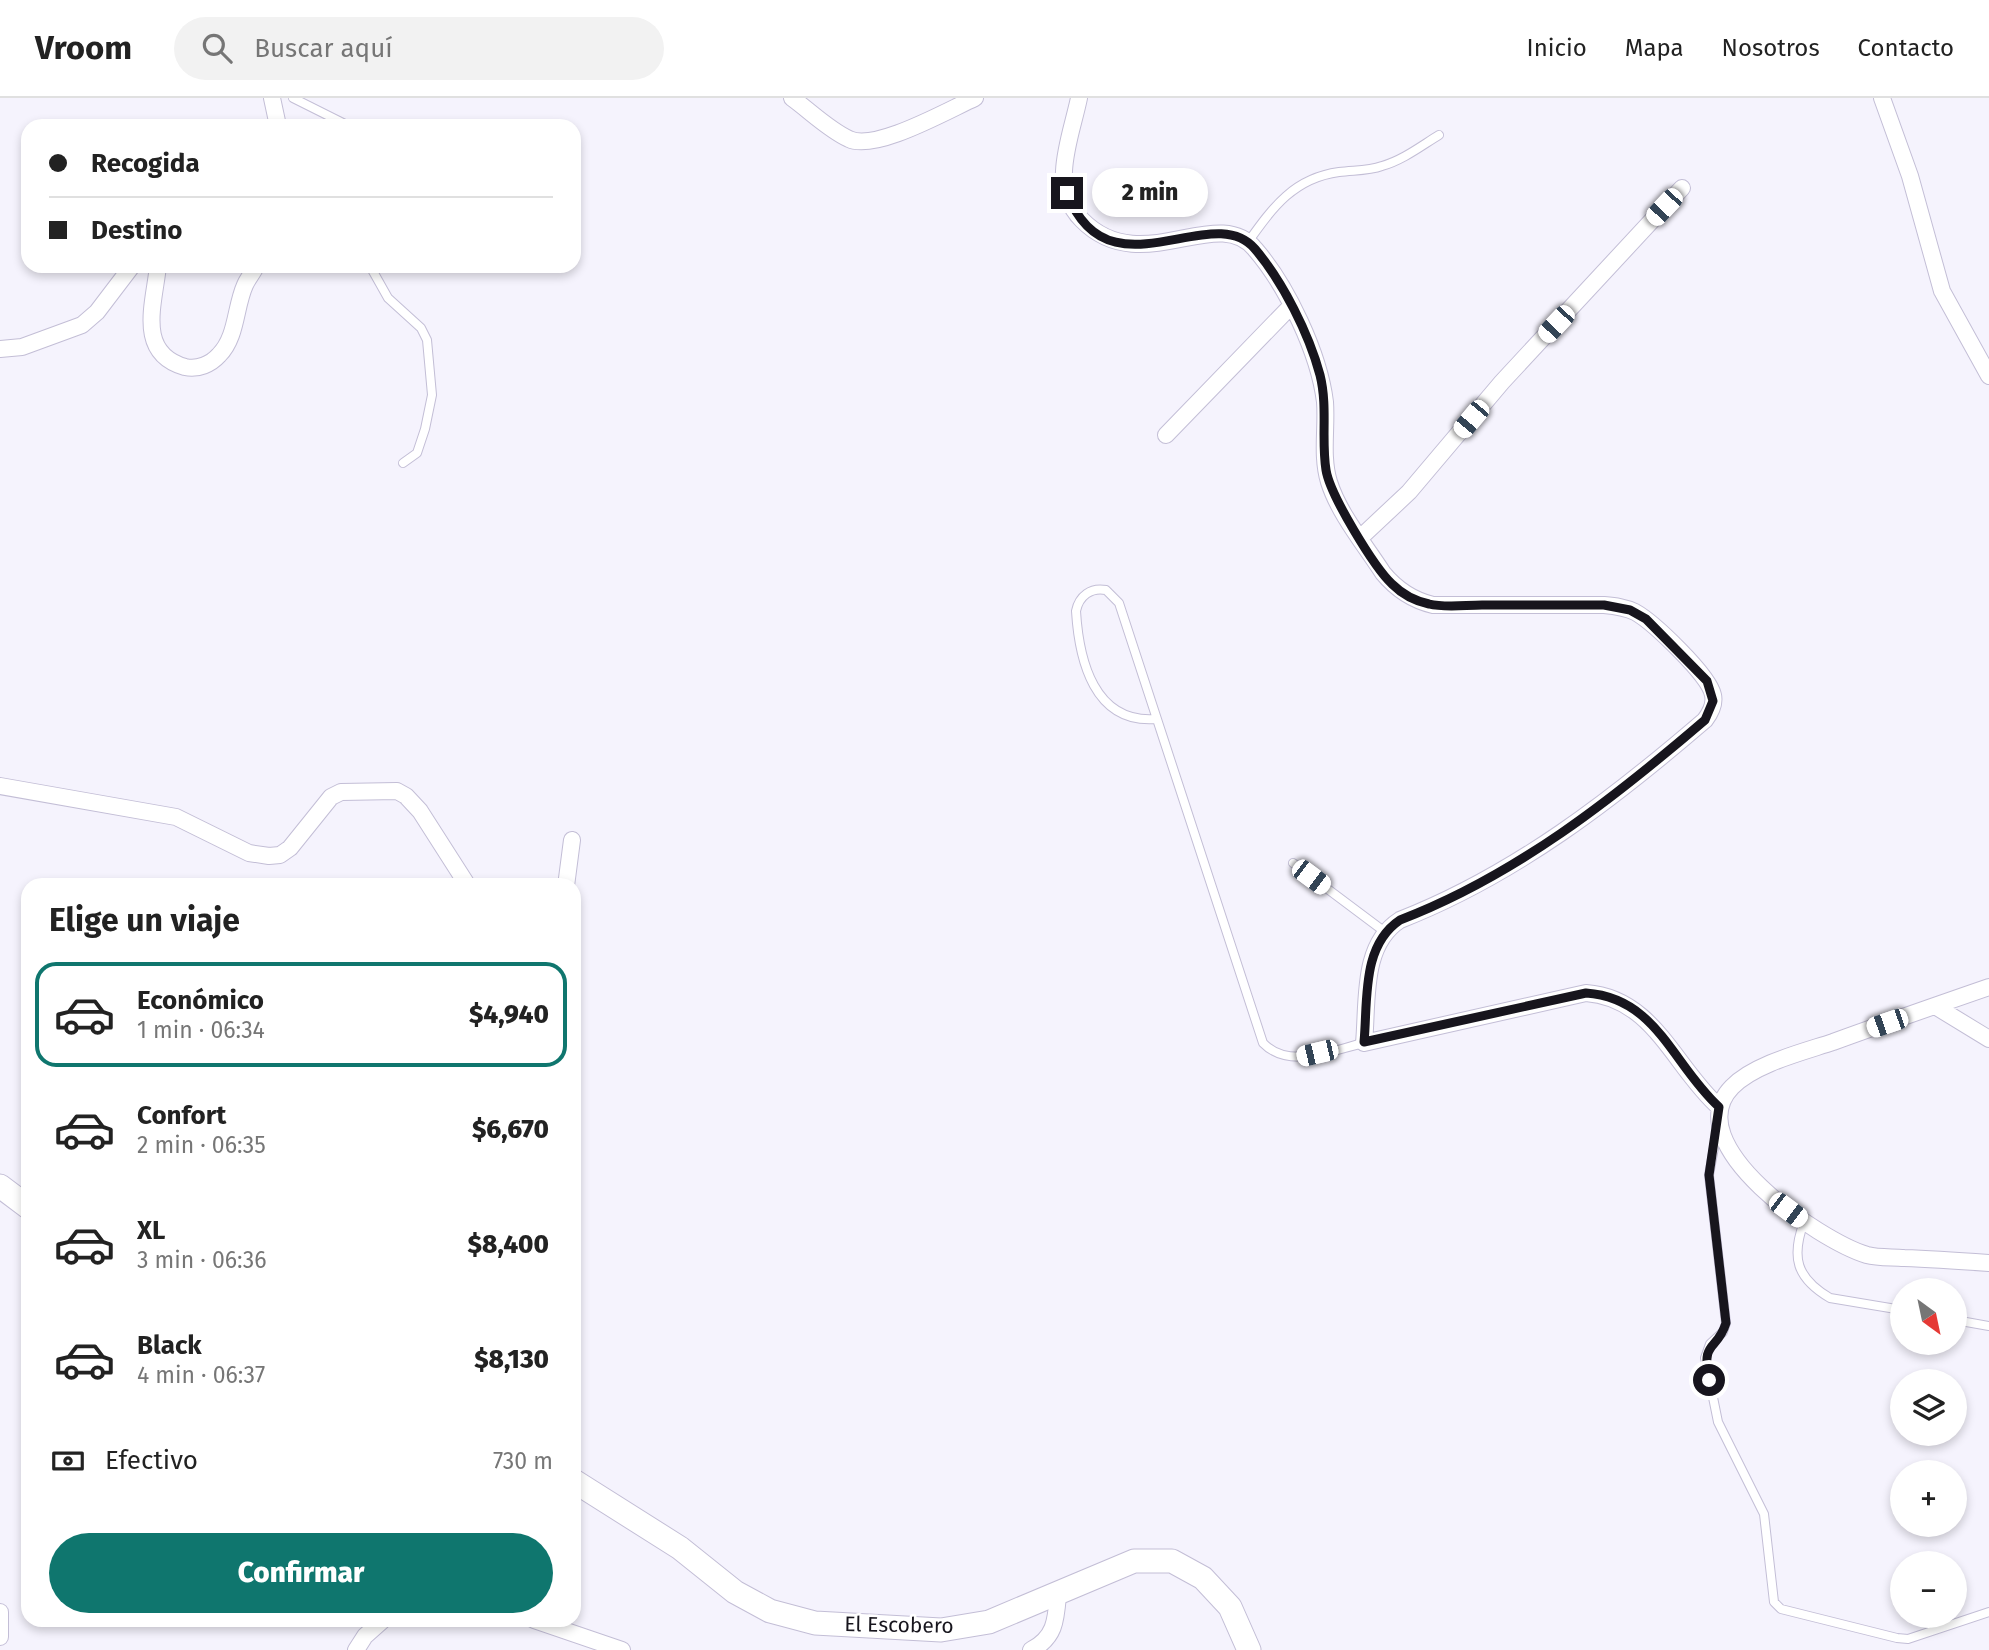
<!DOCTYPE html>
<html lang="es">
<head>
<meta charset="utf-8">
<style>
	:root { --surface:#fff; --page:#f2f2f2; --text:#222; --muted:#767676; --line:#e0e0e0; --accent:#0f766e }
	body { margin:0; font-family:"Fira Sans",sans-serif; background:var(--page); color:var(--text); height:100vh; display:flex; flex-direction:column; font-size:26px; white-space:nowrap }
	* { box-sizing:border-box; margin:0 }
	p { font-size:23px; color:var(--muted) }
	.icon { flex:none; width:38px; height:38px; fill:none; stroke:currentColor; stroke-width:2; stroke-linecap:round; stroke-linejoin:round }
	.map { position:relative; flex:1; overflow:hidden }
	.side { position:absolute; left:21px; top:780px; width:560px; height:749px; display:flex; flex-direction:column; background:var(--surface); border-radius:21px; box-shadow:0 4px 10px #0003 }
	.side>* { flex:none }
	.hud { position:absolute; left:21px; top:21px; width:560px; height:154px; border-radius:21px; box-shadow:0 4px 10px #0003; display:grid; align-content:center; height:154px; padding:0 28px; background:var(--surface) }
	.needle { width:46px; rotate:147deg }
	.fabs { position:absolute; left:1890px; top:1180px; display:grid; gap:14px }
	.fabs a { display:grid; place-items:center; width:77px; height:77px; border-radius:50%; background:var(--surface); box-shadow:0 4px 10px #0003; font-size:35px }
	.end { position:absolute; width:32px; height:32px; margin:-16px; border:9px solid #17151d; background:#fff; box-shadow:0 0 0 4px #fff }
	.from { border-radius:50% }
	.bubble { position:absolute; height:49px; border-radius:24px; background:var(--surface); box-shadow:0 4px 10px #0003; font-size:23px; font-weight:800; line-height:49px; text-align:center }
	.car { position:absolute; width:21px; height:42px; margin:-21px -10px; border-radius:9px; box-shadow:0 0 5px 2px #0007; background:linear-gradient(#fff 24%,#345 0 40%,#fff 0 76%,#345 0 86%,#fff 0) }
	.hud b { display:flex; align-items:center; gap:24px; height:66px; font-size:26px }
	.hud b+b { border-top:2px solid var(--line) }
	.hud i { width:18px; height:18px; background:var(--text) }
	ul { padding:0; list-style:none }
	li { display:flex; align-items:center; gap:21px; height:105px; margin:0 14px 10px; padding:0 14px; border:4px solid transparent; border-radius:21px }
	li div { flex:1 }
	li b { display:block; font-size:26px }
	li em { font-style:normal; font-weight:800 }
	li.current { border-color:var(--accent) }
	li>.icon { width:63px; height:63px; stroke-width:1.5 }
	h2 { padding:0 28px; font-size:32px; line-height:84px }
	.pay { display:flex; align-items:center; gap:18px; height:77px; padding:0 28px; font-size:26px }
	.pay p { margin-inline-start:auto }
	.button { display:flex; gap:14px; margin-top:auto; padding:14px 28px }
	.button a { flex:1; height:80px; border-radius:42px; background:var(--accent); color:#fff; font-size:28px; font-weight:800; line-height:80px; text-align:center }
	header { display:flex; align-items:center; gap:42px; box-sizing:border-box; height:98px; padding:0 35px; background:var(--surface); border-bottom:2px solid var(--line) }
	header strong { font-size:33px }
	nav { display:flex; gap:38px; margin-inline-start:auto; font-size:24px }
	.search { width:490px; height:63px; background:var(--page); display:flex; align-items:center; gap:18px; box-sizing:border-box; padding:0 24px; border-radius:38px; color:var(--muted); font-size:26px }
	.map>svg:first-child { display:block }
</style>
</head>
<body>
<header>
<strong>Vroom</strong>
<div class="search"><svg class="icon" aria-label="search" viewBox="0 0 24 24"><circle cx="10" cy="10" r="6"/><path d="M15 15l6 6"/></svg>Buscar aquí</div>
<nav><a>Inicio</a><a>Mapa</a><a>Nosotros</a><a>Contacto</a></nav>
</header>
<div class="map">
<svg width="1989" height="1552" viewBox="0 0 1989 1552">
	<rect width="100%" height="100%" fill="#f5f3fd"/>
	<g fill="none" stroke-linecap="round" stroke-linejoin="round">
		<g stroke="#c3bed6" stroke-width="10">
			<path id="lane" d="M293,0l56,28
				M1248,144c25,-35 46,-64 91,-70 15,-2 29,-1 43,-6 21,-6 39,-20 57,-31
				M370,168l18,32 33,30 6,12 5,55 -7,34 -8,24 -14,10
				M1156,621c-62,5 -77,-59 -80,-108 3,-15 15,-24 30,-21l13,13 144,440c26,27 70,7 101,0
				M1293,765l92,69
				M1717,1033l-8,44 17,148 -3,9 -13,12 -5,14 13,64 46,92 10,88 7,7 116,29 11,1 81,-27
				M1804,1124c-13,35 -8,56 26,76l72,12
				M1955,1222l34,6"/>
		</g>
		<g stroke="#c3bed6" stroke-width="18">
			<path id="street" d="M272,0l6,28
				M792,0c18,13 37,32 57,41 26,13 99,-29 126,-41
				M1079,0c-5,24 -14,49 -15,73 -1,18 5,36 18,49 59,60 135,-17 173,29 32,37 64,104 70,153 2,26 -4,54 4,80 10,32 36,63 54,91 14,17 29,27 50,32h171c11,1 21,2 31,7 18,10 74,63 78,83 2,9 -2,17 -8,25 -92,79 -190,155 -305,200 -39,25 -32,81 -36,123l222,-50c68,5 88,74 133,114
				M1882,0l28,78 32,115 47,85
				M158,168c-4,38 -22,87 27,101 13,3 26,-3 34,-12 18,-18 16,-48 26,-70 3,-7 8,-12 11,-19
				M0,251l22,-2 60,-22 15,-13 35,-46
				M1166,337l125,-129
				M1360,440l49,-46 93,-110 180,-194
				M0,688l176,31 73,36 20,3 11,-1 10,-7 41,-51 10,-5 56,-1 9,5 14,15 48,75
				M566,788l6,-46
				M1989,889c-52,18 -104,36 -156,55 -30,10 -79,22 -101,45 -56,57 88,154 135,168 11,3 25,2 37,3 28,1 57,3 85,5
				M1935,908l54,33
				M0,1514v25
				M534,1522l88,30
				M356,1552l9,-14 18,-16
				M1031,1552c24,-12 25,-30 27,-55"/>
		</g>
		<g stroke="#c3bed6" stroke-width="25">
			<path id="secondary" d="M0,1088l28,21
				M574,1383l106,67 55,44 35,19 45,12 126,7 48,-8 145,-61h38l31,17 27,29 19,43"/>
		</g>
		<use href="#lane" stroke="#fff" stroke-width="8"/>
		<use href="#street" stroke="#fff" stroke-width="16"/>
		<use href="#secondary" stroke="#fff" stroke-width="23"/>
	</g>
	<g fill="none" stroke-linecap="round" stroke-linejoin="round">
		<path stroke="#17151d" stroke-width="9" d="M1067,95c41,107 145,5 188,56 28,33 54,85 65,126 8,32 1,64 6,95 4,25 48,97 66,114 10,10 23,17 37,20 16,4 36,1 53,1 41,0 81,0 122,0l26,5 16,9 61,62 6,20 -8,19c-92,79 -190,156 -305,200 -39,26 -32,81 -36,122l222,-49c71,5 86,71 133,114l-10,68 17,148c-9,29 -25,16 -17,57"/>
	</g>
	<g text-anchor="middle" dominant-baseline="central" stroke-width="5" stroke-linejoin="round" paint-order="stroke">
		<g font-size="21" fill="#17151d" stroke="#fff">
			<text transform="translate(899 1527) rotate(1)">El Escobero</text>
		</g>
	</g>
</svg>
<div class="fabs">
<a><svg class="needle" viewBox="-14 -14 28 28"><path d="M0-13l5 13h-10z" fill="#e53935"/><path d="M0 13l5-13h-10z" fill="#767676"/></svg></a>
<a><svg class="icon" aria-label="layers" viewBox="0 0 24 24"><path d="M12 4l9 5-9 5-9-5zM3 14l9 5 9-5"/></svg></a>
<a>+</a>
<a>−</a>
</div>
<i class="end from" style="left:1709px;top:1282px"></i>
<i class="end" style="left:1067px;top:95px"></i>
<div class="bubble" style="left:1092px;top:70px;width:116px">2 min</div>
<i class="car" style="left:1664px;top:109px;rotate:223deg"></i>
<i class="car" style="left:1556px;top:226px;rotate:223deg"></i>
<i class="car" style="left:1471px;top:321px;rotate:220deg"></i>
<i class="car" style="left:1311px;top:779px;rotate:127deg"></i>
<i class="car" style="left:1887px;top:925px;rotate:251deg"></i>
<i class="car" style="left:1317px;top:955px;rotate:257deg"></i>
<i class="car" style="left:1788px;top:1112px;rotate:127deg"></i>
<div class="hud">
<b><i class="from"></i>Recogida</b>
<b><i></i>Destino</b>
</div>
<section class="side">
<h2>Elige un viaje</h2>
<ul>
<li class="current"><svg class="icon" aria-label="car" viewBox="0 0 24 24"><path d="M5 17H2v-5l4-1 3-4h7l3 4 3 1v5h-3M9 17h6M6 11h13"/><circle cx="7" cy="17" r="2"/><circle cx="17" cy="17" r="2"/></svg><div><b>Económico</b><p>1 min · 06:34</p></div><em>$4,940</em></li>
<li><svg class="icon" aria-label="car" viewBox="0 0 24 24"><path d="M5 17H2v-5l4-1 3-4h7l3 4 3 1v5h-3M9 17h6M6 11h13"/><circle cx="7" cy="17" r="2"/><circle cx="17" cy="17" r="2"/></svg><div><b>Confort</b><p>2 min · 06:35</p></div><em>$6,670</em></li>
<li><svg class="icon" aria-label="car" viewBox="0 0 24 24"><path d="M5 17H2v-5l4-1 3-4h7l3 4 3 1v5h-3M9 17h6M6 11h13"/><circle cx="7" cy="17" r="2"/><circle cx="17" cy="17" r="2"/></svg><div><b>XL</b><p>3 min · 06:36</p></div><em>$8,400</em></li>
<li><svg class="icon" aria-label="car" viewBox="0 0 24 24"><path d="M5 17H2v-5l4-1 3-4h7l3 4 3 1v5h-3M9 17h6M6 11h13"/><circle cx="7" cy="17" r="2"/><circle cx="17" cy="17" r="2"/></svg><div><b>Black</b><p>4 min · 06:37</p></div><em>$8,130</em></li>
</ul>
<div class="pay"><svg class="icon" aria-label="cash" viewBox="0 0 24 24"><path d="M3 7h18v10H3z"/><circle cx="12" cy="12" r="2"/></svg>Efectivo<p>730 m</p></div>
<div class="button"><a>Confirmar</a></div>
</section>
</div>
</body>
</html>
